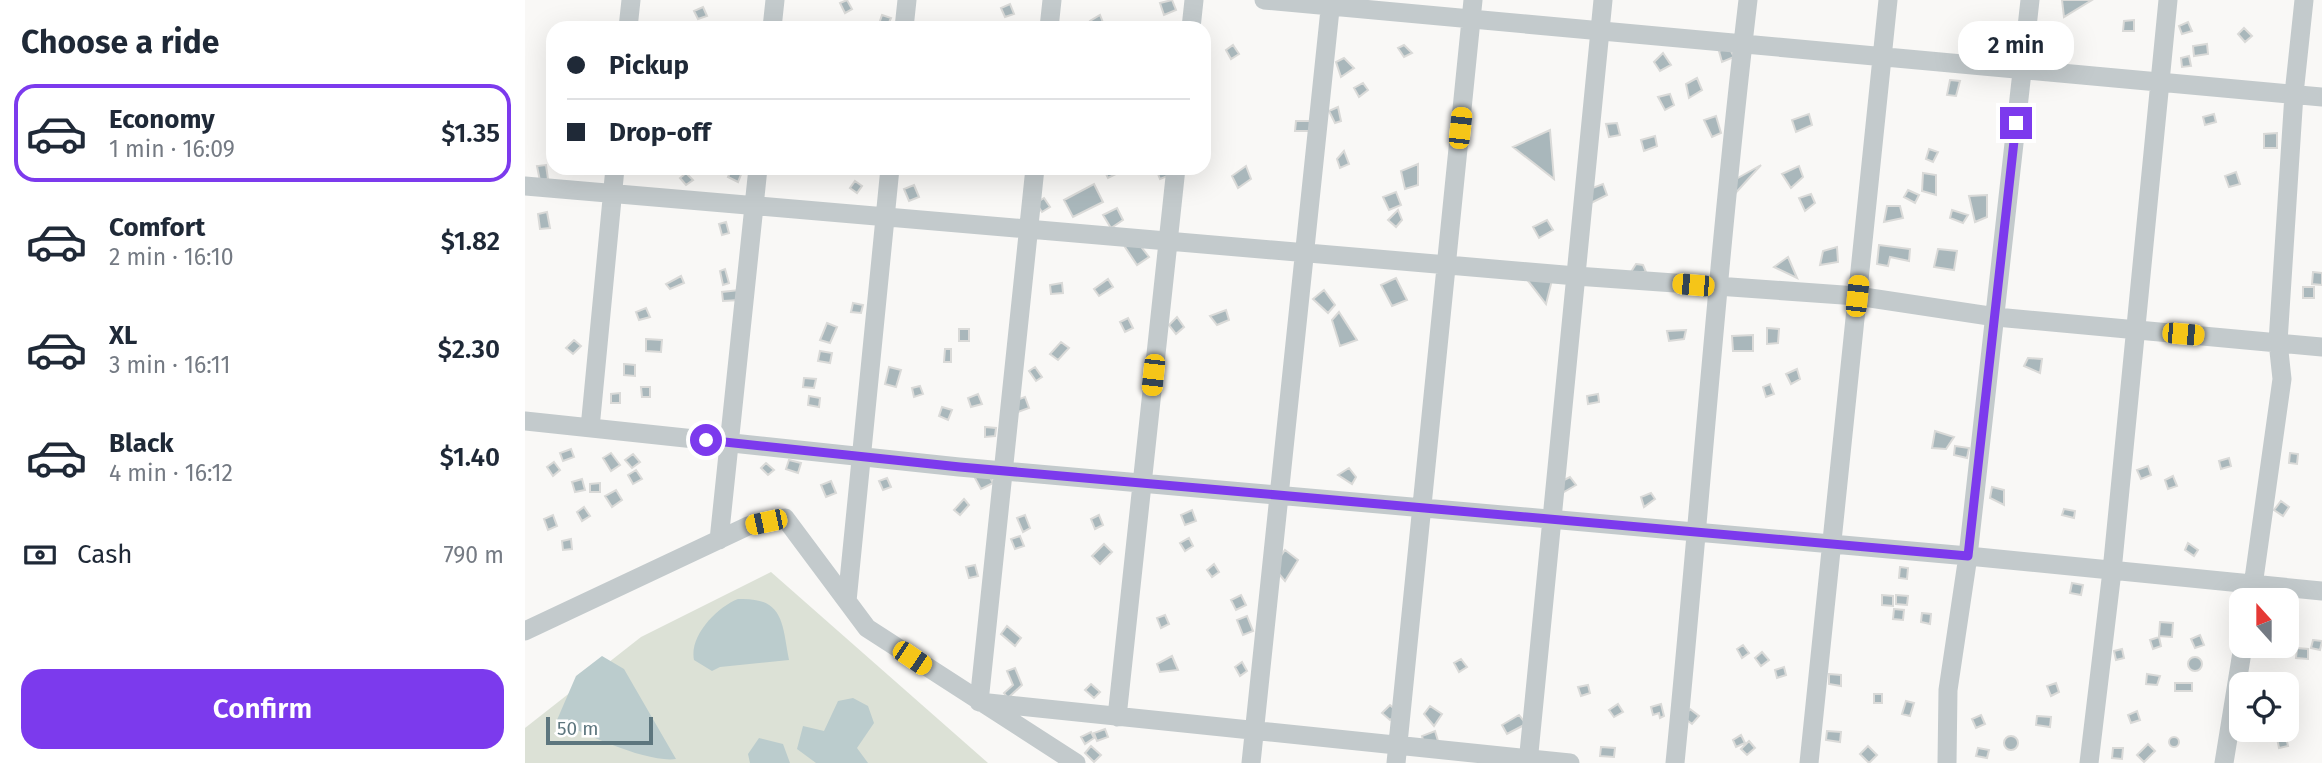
<!DOCTYPE html>
<html lang="en">
<head>
<meta charset="utf-8">
<style>
	:root { --surface:#fff; --page:#f6f6f7; --text:#1f2937; --muted:#747a83; --line:#e0e1e3; --accent:#7c3aed }
	body { margin:0; font-family:"Fira Sans",sans-serif; background:var(--page); color:var(--text); height:100vh; display:flex; flex-direction:column; font-size:26px; white-space:nowrap }
	* { box-sizing:border-box; margin:0 }
	p { font-size:23px; color:var(--muted) }
	.icon { flex:none; width:38px; height:38px; fill:none; stroke:currentColor; stroke-width:2; stroke-linecap:round; stroke-linejoin:round }
	.map { position:relative; flex:1; overflow:hidden }
	.sheet { display:flex; flex-direction:column; background:var(--surface); width:525px }
	.sheet>* { flex:none }
	.top-card { position:absolute; left:21px; top:21px; width:665px; height:154px; border-radius:21px; box-shadow:0 7px 28px #0002; display:grid; align-content:center; height:154px; padding:0 21px; background:var(--surface) }
	.needle { width:46px; rotate:339deg }
	.tools { position:absolute; left:1704px; top:588px; display:grid; gap:14px }
	.tools a { display:grid; place-items:center; width:70px; height:70px; border-radius:14px; background:var(--surface); box-shadow:0 7px 28px #0002; font-size:35px }
	.scale { position:absolute; left:21px; bottom:18px; width:107px; box-sizing:border-box; padding-left:7px; border:4px solid #5d767e; border-top:0; font-size:19px; line-height:24px; white-space:nowrap; color:#5d767e; -webkit-text-stroke:5px #fff; paint-order:stroke }
	.end { position:absolute; width:32px; height:32px; margin:-16px; border:9px solid #7c3aed; background:#fff; box-shadow:0 0 0 4px #fff }
	.from { border-radius:50% }
	.bubble { position:absolute; height:49px; border-radius:21px; background:var(--surface); box-shadow:0 7px 28px #0002; font-size:23px; font-weight:600; line-height:49px; text-align:center }
	.car { position:absolute; width:21px; height:42px; margin:-21px -10px; border-radius:9px; box-shadow:0 0 5px 2px #0007; background:linear-gradient(#f5c518 24%,#345 0 40%,#f5c518 0 76%,#345 0 86%,#f5c518 0) }
	.top-card b { display:flex; align-items:center; gap:24px; height:66px; font-size:26px }
	.top-card b+b { border-top:2px solid var(--line) }
	.top-card i { width:18px; height:18px; background:var(--text) }
	ul { padding:0; list-style:none }
	li { display:flex; align-items:center; gap:21px; height:98px; margin:0 14px 10px; padding:0 7px; border:4px solid transparent; border-radius:21px }
	li div { flex:1 }
	li b { display:block; font-size:26px }
	li em { font-style:normal; font-weight:600 }
	li.selected { border-color:var(--accent) }
	li>.icon { width:63px; height:63px; stroke-width:1.5 }
	h2 { padding:0 21px; font-size:32px; line-height:84px }
	.pay { display:flex; align-items:center; gap:18px; height:77px; padding:0 21px; font-size:26px }
	.pay p { margin-inline-start:auto }
	.action { display:flex; gap:14px; margin-top:auto; padding:14px 21px }
	.action a { flex:1; height:80px; border-radius:21px; background:var(--accent); color:#fff; font-size:28px; font-weight:600; line-height:80px; text-align:center }
	main { display:flex; flex:1; min-height:0 }
	.map>svg:first-child { display:block }
</style>
</head>
<body>
<main>
<section class="sheet">
<h2>Choose a ride</h2>
<ul>
<li class="selected"><svg class="icon" aria-label="car" viewBox="0 0 24 24"><path d="M5 17H2v-5l4-1 3-4h7l3 4 3 1v5h-3M9 17h6M6 11h13"/><circle cx="7" cy="17" r="2"/><circle cx="17" cy="17" r="2"/></svg><div><b>Economy</b><p>1 min · 16:09</p></div><em>$1.35</em></li>
<li><svg class="icon" aria-label="car" viewBox="0 0 24 24"><path d="M5 17H2v-5l4-1 3-4h7l3 4 3 1v5h-3M9 17h6M6 11h13"/><circle cx="7" cy="17" r="2"/><circle cx="17" cy="17" r="2"/></svg><div><b>Comfort</b><p>2 min · 16:10</p></div><em>$1.82</em></li>
<li><svg class="icon" aria-label="car" viewBox="0 0 24 24"><path d="M5 17H2v-5l4-1 3-4h7l3 4 3 1v5h-3M9 17h6M6 11h13"/><circle cx="7" cy="17" r="2"/><circle cx="17" cy="17" r="2"/></svg><div><b>XL</b><p>3 min · 16:11</p></div><em>$2.30</em></li>
<li><svg class="icon" aria-label="car" viewBox="0 0 24 24"><path d="M5 17H2v-5l4-1 3-4h7l3 4 3 1v5h-3M9 17h6M6 11h13"/><circle cx="7" cy="17" r="2"/><circle cx="17" cy="17" r="2"/></svg><div><b>Black</b><p>4 min · 16:12</p></div><em>$1.40</em></li>
</ul>
<div class="pay"><svg class="icon" aria-label="cash" viewBox="0 0 24 24"><path d="M3 7h18v10H3z"/><circle cx="12" cy="12" r="2"/></svg>Cash<p>790 m</p></div>
<div class="action"><a>Confirm</a></div>
</section>
<div class="map">
<svg width="1797" height="763" viewBox="0 0 1797 763">
	<rect width="100%" height="100%" fill="#f9f8f6"/>
	<path fill="#dce1d6" d="M246,572l217,191h-463v-35l116,-91z"/>
	<path fill="#bbcccd" d="M213,599c46,-2 44,24 51,61l-69,7 -8,4 -18,-11c-5,-24 23,-53 44,-61z
		M77,656l22,13 52,90c-29,4 -92,-25 -119,-39l19,-44z
		M328,698l15,8 6,17 -17,25 11,15h-52l-19,-14 6,-23 21,5 14,-30z
		M234,738l24,6 7,19h-40l-2,-9z"/>
	<path fill="#a9b7bb" stroke="#dadad8" stroke-width="2" d="M322,0l5,9 -7,4 -5,-10z
		M647,0l4,10 -12,5 -4,-12z
		M1537,0h30l-28,17z
		M485,4l4,10 -9,3 -4,-9z
		M178,7l4,9 -9,3 -4,-8z
		M357,15l9,3 -4,9 -8,-3z
		M575,15l4,10 -11,3 -3,-7z
		M1609,20v11h-11l1,-10z
		M1663,22l4,9 -10,3 -3,-8z
		M1719,28l8,8 -7,6 -7,-8z
		M1682,44l1,10 -14,2 -1,-10z
		M708,45l6,9 -8,5 -5,-9z
		M879,45l8,8 -8,4 -6,-9z
		M1204,47l5,10 -12,5 -3,-11z
		M1138,53l8,12 -11,6 -6,-9z
		M1664,56l2,10 -9,1 -1,-9z
		M819,58l10,10 -13,9 -5,-15z
		M1172,78l5,12 -13,8 -3,-14z
		M1425,80l10,1 -4,15 -9,-1z
		M838,83l5,7 -9,7 -5,-9z
		M1145,94l4,11 -9,5 -7,-13z
		M813,107l3,14 -6,2 -6,-12z
		M1284,114l3,11 -16,7 -4,-12z
		M1689,114l2,8 -11,3 -2,-8z
		M1191,116l5,17 -9,4 -8,-17z
		M771,121h15v10h-16z
		M1092,123l3,12 -11,2 -3,-13z
		M1025,130l4,49 -41,-32z
		M1752,133v15h-13v-14z
		M1130,136l2,10 -13,5 -3,-11z
		M1404,149l9,3 -5,10 -7,-3z
		M819,151l5,13 -9,4 -3,-9z
		M893,164v21l-13,4 -4,-18z
		M21,165l2,14 -8,2 -3,-15z
		M1236,165l-29,32 -3,-14z
		M721,166l5,13 -13,9 -6,-12z
		M1274,166l4,11 -12,11 -9,-14z
		M207,168l10,4 -4,10 -10,-5z
		M578,168h14l1,5 -10,5z
		M646,168l2,6 -13,5 -4,-10z
		M1711,172l4,12 -11,3 -4,-11z
		M161,173l7,7 -7,5 -6,-7z
		M1398,173l13,2v20l-14,-4z
		M330,181l7,5 -5,7 -7,-5z
		M569,184l9,18 -30,15 -9,-17z
		M1078,184l4,11 -16,8 -4,-13z
		M389,185l5,12 -10,4 -5,-12z
		M1383,190l11,5 -4,8 -11,-6z
		M871,192l5,13 -12,5 -6,-13z
		M1286,194l4,9 -10,8 -6,-13z
		M1462,195v22l-12,5 -6,-26z
		M519,198l6,9 -8,5 -6,-9z
		M1362,206h13l3,12 -19,4z
		M592,208l6,12 -12,8 -8,-13z
		M873,210l4,10 -6,7 -8,-7z
		M1427,210l16,5 -5,8 -13,-5z
		M22,212l3,16 -10,1 -2,-15z
		M1022,220l6,10 -14,8 -6,-11z
		M201,222l3,11 -7,2 -3,-11z
		M610,239l14,18 -12,8 -12,-18z
		M1354,245l31,4 -1,12 -19,-4 -2,9 -11,-2z
		M1312,247l1,15 -18,3 3,-14z
		M1413,249l19,2 -3,19 -20,-3z
		M1263,257l9,21 -23,-11z
		M1111,264l7,1 3,7h-15z
		M200,269l4,14 -6,2 -3,-14z
		M1788,272l9,1v12l-10,-1z
		M997,273l30,7 -6,24z
		M156,276l3,7 -14,6 -4,-5z
		M871,278l11,22 -15,6 -11,-21z
		M583,279l5,8 -14,9 -5,-7z
		M537,283l1,10 -12,1 -1,-9z
		M1778,287h11v11h-11z
		M214,290l1,10 -17,1 -1,-9z
		M799,290l11,15 -7,8 -15,-14z
		M328,303l10,2 -2,8 -10,-1z
		M121,308l4,9 -11,3 -3,-8z
		M701,310l3,10 -12,5 -7,-9z
		M814,312l18,28 -17,6 -8,-26z
		M652,317l7,10 -8,7 -7,-9z
		M603,318l5,10 -8,4 -5,-10z
		M302,323l10,4 -7,16 -10,-3z
		M1242,328l12,1 -1,14 -11,1z
		M434,329h10v12h-10z
		M1161,330l-2,9 -15,2 -2,-10z
		M1228,335v16h-20l-1,-15z
		M121,339l16,1 -1,12 -15,-1z
		M49,340l7,6 -8,8 -7,-6z
		M536,342l8,6 -11,12 -8,-6z
		M420,349h6v13h-7z
		M295,351l12,2 -2,10 -12,-2z
		M1503,358l14,1 -2,14 -16,-7z
		M99,364l11,1v11l-11,-1z
		M364,367l12,3 -5,17 -11,-3z
		M510,367l7,10 -6,4 -7,-10z
		M1272,369l3,10 -9,5 -5,-10z
		M279,378l12,1 -2,9 -11,-1z
		M1245,384l4,10 -8,3 -3,-10z
		M395,386l3,8 -9,3 -2,-9z
		M116,387h9v10h-8z
		M95,393v10h-9v-9z
		M453,394l4,10 -11,3 -3,-9z
		M1073,394l1,8 -11,2 -1,-8z
		M284,396l11,2 -1,9 -11,-2z
		M500,397l4,11 -11,4 -4,-11z
		M417,407l10,3 -4,10 -9,-4z
		M460,427l11,1 -1,8 -10,1z
		M1410,431l19,6 -8,12 -14,-1z
		M1430,446l14,2 -2,10 -13,-3z
		M46,449l3,8 -11,4 -3,-8z
		M86,453l9,12 -9,6 -8,-13z
		M1765,453l8,1 -1,10 -8,-1z
		M108,454l7,8 -8,6 -7,-8z
		M1704,458l2,8 -10,3 -2,-8z
		M264,460l12,3 -3,10 -12,-4z
		M29,462l6,8 -7,6 -6,-9z
		M241,463l8,7 -6,5 -7,-7z
		M1623,466l3,9 -10,4 -4,-9z
		M824,468l7,9 -4,7 -14,-9z
		M111,470l6,9 -9,5 -5,-9z
		M462,472l6,11 -12,6 -6,-11z
		M1648,476l4,10 -9,3 -3,-9z
		M1045,477l6,8 -12,7 -6,-9z
		M362,478l4,9 -8,3 -4,-9z
		M57,479l3,11 -10,2 -3,-10z
		M306,481l5,12 -10,4 -5,-12z
		M75,483v9h-10v-8z
		M1467,487l12,3v15l-14,-7z
		M91,490l6,10 -10,7 -7,-11z
		M1126,493l4,6 -11,8 -3,-10z
		M439,499l5,6 -9,10 -6,-5z
		M1756,501l8,6 -6,9 -9,-6z
		M59,507l6,9 -8,5 -5,-9z
		M1539,509l11,2 -1,7 -12,-3z
		M667,510l4,11 -11,4 -4,-10z
		M28,515l4,11 -9,4 -4,-11z
		M500,515l5,13 -7,4 -6,-14z
		M574,515l4,10 -8,4 -4,-10z
		M495,536l4,10 -9,3 -4,-10z
		M664,538l4,8 -8,5 -5,-8z
		M46,539l1,10 -9,1 -1,-9z
		M1663,543l10,7 -4,6 -9,-6z
		M579,544l8,8 -12,12 -8,-8z
		M760,550l13,10 -13,21 -12,-14z
		M689,564l5,8 -7,5 -5,-7z
		M450,565l3,11 -9,2 -3,-11z
		M1375,567l8,1 -1,11 -8,-1z
		M1547,583l11,2 -2,10 -11,-2z
		M716,595l5,10 -10,5 -5,-10z
		M1357,595l11,1v10l-11,-1z
		M1371,595l12,1 -1,9 -11,-1z
		M1369,609l10,1 -1,10 -10,-1z
		M1397,613l9,1 -1,10 -9,-2z
		M640,615l4,9 -8,4 -4,-10z
		M722,616l6,15 -10,4 -6,-15z
		M1635,622l13,1 -1,14 -13,-1z
		M482,626l14,12 -6,8 -14,-12z
		M1675,635l4,10 -9,3 -4,-9z
		M1634,637l2,9 -8,3 -3,-9z
		M1788,640l9,1 -2,9 -9,-2z
		M1218,645l6,8 -7,5 -5,-9z
		M1772,648l11,1v10l-12,-1z
		M1597,649l2,9 -8,2 -2,-9z
		M1237,652l7,8 -8,6 -6,-8z
		M647,656l6,14 -18,2 -3,-8z
		M1663 664a7 7 0 1 1 14 0a7 7 0 1 1-14 0Z
		M936,659l6,8 -8,5 -5,-9z
		M717,662l5,9 -7,5 -5,-9z
		M1259,667l2,8 -9,3 -2,-8z
		M490,668l7,17 -14,13 -4,-5 9,-8 -6,-14z
		M1304,674l12,1v11l-12,-2z
		M1622,674l13,2 -3,9 -11,-1z
		M1531,683l3,9 -8,4 -4,-10z
		M1650,683h17v8h-17z
		M566,684l9,8 -6,6 -9,-8z
		M1063,685l2,8 -9,3 -3,-9z
		M1349,694h8v9h-8z
		M1381,701l8,2 -4,13 -8,-2z
		M1093,704l5,8 -9,5 -5,-7z
		M1136,704l3,12 -4,2 -1,-5 -6,2 -2,-8z
		M865,705l9,8 -9,7 -8,-7z
		M905,706l12,8 -8,12 -10,-12z
		M1165,709l9,7 -7,8 -9,-7z
		M1612,711l3,9 -9,3 -3,-8z
		M1762,714l9,2 -3,14 -6,-2z
		M994,715l7,9 -19,10 -5,-9z
		M1456,715l4,9 -9,4 -4,-9z
		M1512,716l14,1 -1,10 -14,-2z
		M580,729l3,8 -11,4 -3,-8z
		M910,731l3,10 -13,7 -3,-12z
		M1302,731l14,1 -1,10 -14,-2z
		M566,732l3,6 -9,6 -4,-7z
		M1216,735l4,8 -9,4 -3,-7z
		M1479 743a7 7 0 1 1 14 0a7 7 0 1 1-14 0Z
		M1644 742a5 5 0 1 1 10 0a5 5 0 1 1-10 0Z
		M1761,737l2,9 -9,2 -2,-10z
		M1224,741l6,7 -8,7 -6,-6z
		M1623,744l7,7 -11,11 -7,-7z
		M566,746l10,9 -7,7 -9,-9z
		M1343,746l9,9 -8,8 -9,-9z
		M1076,747l14,1 -1,9 -14,-1z
		M1453,748l11,2 -2,8 -11,-2z
		M1588,748h10l-1,11 -10,-1z"/>
	<g fill="none" stroke-linecap="round" stroke-linejoin="round">
		<path stroke="#c3cacc" stroke-width="19" d="M739,0l1058,97
			M103,28l3,-28
			M247,28l3,-28
			M379,28l3,-28
			M524,28l3,-28
			M666,28l3,-28
			M510,168l-56,534 591,61
			M0,186l1051,90 281,20 139,21 326,30
			M0,421l434,46 1009,89 354,35
			M65,428l25,-260
			M194,540l39,-372
			M1726,600l31,-221 -4,-37 16,-248 10,-94
			M322,601l43,-433
			M0,631l223,-105 37,-8 82,110 209,135
			M592,717l59,-549
			M726,763l80,-763
			M871,763l77,-763
			M1003,763l75,-763
			M1150,763c25,-254 43,-509 73,-763
			M1284,763l79,-763
			M1422,763l1,-73 20,-134 62,-556
			M1564,763l23,-192 56,-571
			M1699,763l19,-117"/>
	</g>
	<g fill="none" stroke-linecap="round" stroke-linejoin="round">
		<path stroke="#7c3aed" stroke-width="9" d="M181,440l254,27 1008,89 48,-433"/>
	</g>
</svg>
<div class="tools">
<a><svg class="needle" viewBox="-14 -14 28 28"><path d="M0-13l5 13h-10z" fill="#e53935"/><path d="M0 13l5-13h-10z" fill="#747a83"/></svg></a>
<a><svg class="icon" aria-label="locate" viewBox="0 0 24 24"><circle cx="12" cy="12" r="6"/><path d="M12 2v4M12 18v4M2 12h4M18 12h4"/></svg></a>
</div>
<div class="scale">50 m</div>
<i class="end from" style="left:181px;top:440px"></i>
<i class="end" style="left:1491px;top:123px"></i>
<div class="bubble" style="left:1433px;top:21px;width:116px">2 min</div>
<i class="car" style="left:935px;top:128px;rotate:6deg"></i>
<i class="car" style="left:1168px;top:285px;rotate:275deg"></i>
<i class="car" style="left:1332px;top:296px;rotate:6deg"></i>
<i class="car" style="left:1658px;top:334px;rotate:95deg"></i>
<i class="car" style="left:628px;top:375px;rotate:186deg"></i>
<i class="car" style="left:241px;top:522px;rotate:258deg"></i>
<i class="car" style="left:387px;top:658px;rotate:124deg"></i>
<div class="top-card">
<b><i class="from"></i>Pickup</b>
<b><i></i>Drop-off</b>
</div>
</div>
</main>
</body>
</html>
